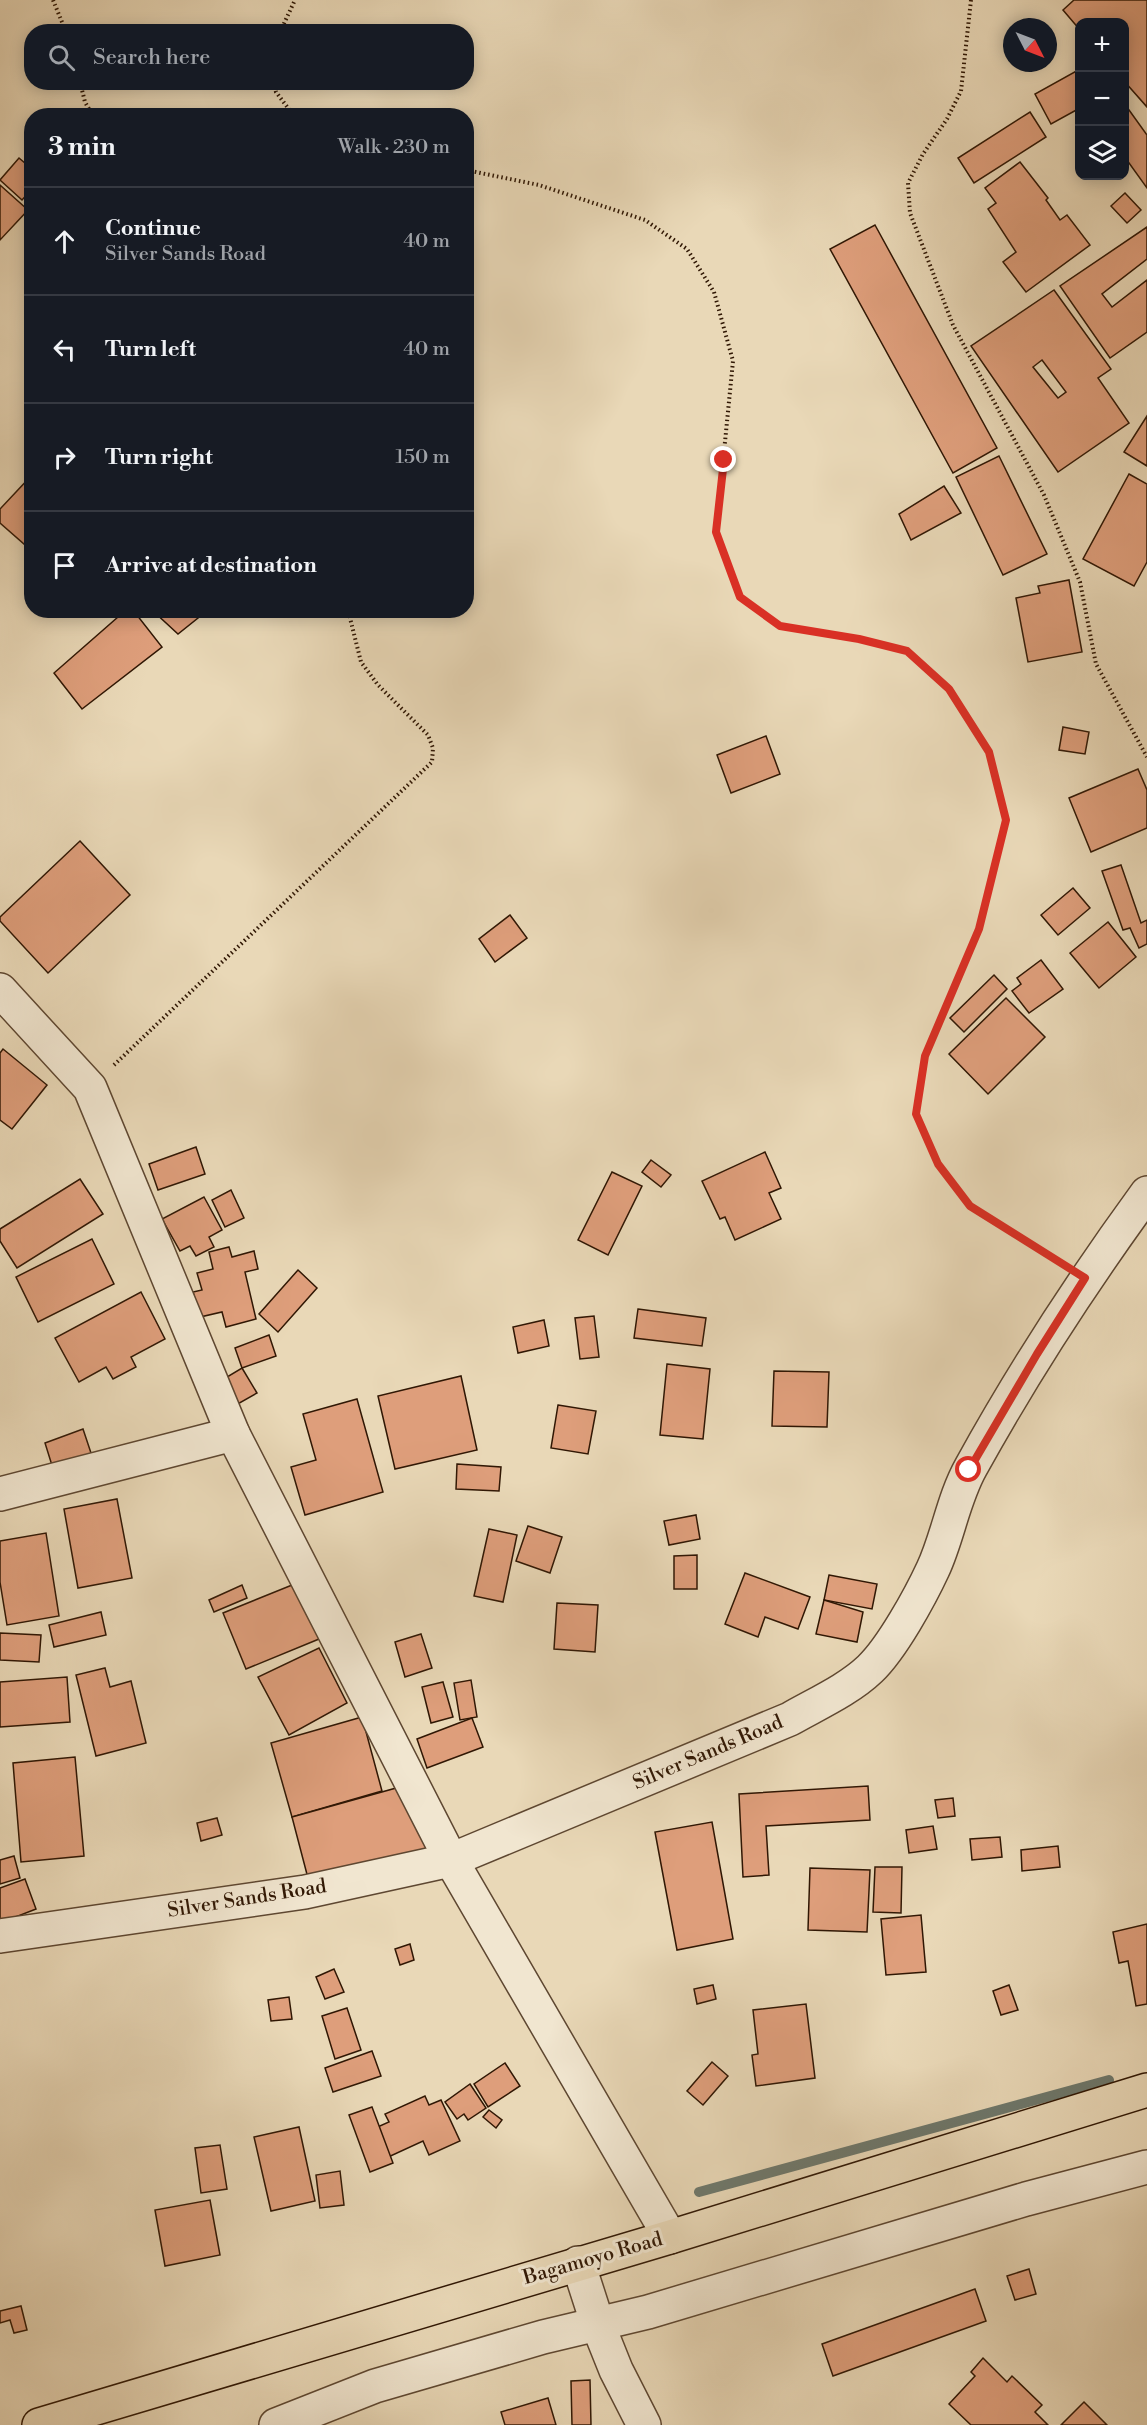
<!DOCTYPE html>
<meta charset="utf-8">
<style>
:root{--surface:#171b24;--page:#242831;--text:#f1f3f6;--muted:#9ea1a6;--line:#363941}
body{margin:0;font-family:"Libre Bodoni",serif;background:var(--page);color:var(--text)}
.controls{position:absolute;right:18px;top:18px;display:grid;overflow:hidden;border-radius:12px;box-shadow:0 3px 15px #0003}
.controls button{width:54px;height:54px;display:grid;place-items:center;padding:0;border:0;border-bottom:2px solid var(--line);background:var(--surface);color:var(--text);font:30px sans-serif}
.compass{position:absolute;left:1003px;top:18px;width:54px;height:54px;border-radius:50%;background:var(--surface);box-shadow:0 3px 15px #0003;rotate:132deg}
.stop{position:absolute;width:18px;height:18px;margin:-14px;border:4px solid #d93025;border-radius:50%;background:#fff}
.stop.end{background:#d93025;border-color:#fff;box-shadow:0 2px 6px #0008}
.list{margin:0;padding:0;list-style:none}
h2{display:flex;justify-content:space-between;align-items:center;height:78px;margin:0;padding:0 24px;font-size:26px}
h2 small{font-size:20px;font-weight:400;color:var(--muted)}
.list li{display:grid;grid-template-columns:39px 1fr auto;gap:18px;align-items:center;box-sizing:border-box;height:108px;padding:0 24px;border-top:2px solid var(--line)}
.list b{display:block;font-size:22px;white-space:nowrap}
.list p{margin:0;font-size:20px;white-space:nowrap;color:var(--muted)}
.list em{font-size:20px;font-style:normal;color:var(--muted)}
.icon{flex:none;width:33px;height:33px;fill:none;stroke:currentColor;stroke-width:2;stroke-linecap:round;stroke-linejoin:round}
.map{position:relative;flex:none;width:1147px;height:2425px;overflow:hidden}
.search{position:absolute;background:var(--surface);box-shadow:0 3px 15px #0003;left:24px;top:24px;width:450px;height:66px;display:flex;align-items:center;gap:15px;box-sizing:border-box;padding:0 21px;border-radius:24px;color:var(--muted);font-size:22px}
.panel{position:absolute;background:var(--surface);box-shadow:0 3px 15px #0003;left:24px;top:108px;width:450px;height:510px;border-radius:24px}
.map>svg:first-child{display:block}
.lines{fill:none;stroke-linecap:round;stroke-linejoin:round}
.stream{stroke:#6e786c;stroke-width:10}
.building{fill:#de9e7b;stroke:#301704;stroke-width:1.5;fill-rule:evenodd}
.minor-casing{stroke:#5e4731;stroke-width:36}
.highway-casing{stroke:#301704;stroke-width:36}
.path{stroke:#301704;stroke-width:4;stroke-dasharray:1.5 3;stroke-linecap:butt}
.minor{stroke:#f1e6d0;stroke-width:33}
.highway{stroke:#e9d8b7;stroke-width:33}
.route{stroke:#d93025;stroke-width:8}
.labels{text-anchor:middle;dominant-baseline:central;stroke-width:6;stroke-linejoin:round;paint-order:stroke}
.street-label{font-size:20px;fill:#301704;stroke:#f1e6d0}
</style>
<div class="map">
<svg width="1147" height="2425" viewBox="0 0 1147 2425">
<rect width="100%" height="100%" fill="#e9d8b7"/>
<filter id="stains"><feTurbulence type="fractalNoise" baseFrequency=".00333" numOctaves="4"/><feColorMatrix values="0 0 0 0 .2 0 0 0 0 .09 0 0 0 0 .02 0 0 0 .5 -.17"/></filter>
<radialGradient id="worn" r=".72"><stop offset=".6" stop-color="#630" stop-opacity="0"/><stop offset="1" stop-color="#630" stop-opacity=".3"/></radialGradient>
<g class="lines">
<!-- stream -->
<path class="stream" d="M699,2192L1109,2080"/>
</g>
<!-- building -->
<g class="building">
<path d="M1074,0H1147V107L1124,81V22H1080V30L1063,10Z"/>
<path d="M1080,69V108L1051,124L1035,94Z"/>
<path d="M1124,103L1147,135V188L1124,156Z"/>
<path d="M1030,112L1046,137L974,183L958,158Z"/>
<path d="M19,158L32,169V189L22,200L0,180Z"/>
<path d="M1020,162L1048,198L1046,200L1060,220L1067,215L1090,245L1026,292L1003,262L1016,252L988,209L996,203L985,188Z"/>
<path d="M0,185L28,210L0,240Z"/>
<path d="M1125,193L1141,210L1127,223L1111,206Z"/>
<path d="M875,225L997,448L953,473L830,249Z"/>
<path d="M1147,227V259L1102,294L1112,307L1147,280V332L1110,358L1060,286Z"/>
<path d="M1054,290L1111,369L1098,378L1129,423L1058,472L971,346ZM1042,360L1066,392L1058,398L1033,367Z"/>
<path d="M1147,416V466L1124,452Z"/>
<path d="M999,456L1047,554L1003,575L956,477Z"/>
<path d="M1129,474L1147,484V562L1134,586L1083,559Z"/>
<path d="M32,475V551L0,523V509Z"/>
<path d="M944,486L961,513L911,540L899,514Z"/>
<path d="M1069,580L1082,652L1028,662L1016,598L1040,593L1038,586Z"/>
<path d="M126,610H133L162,647L82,709L54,673Z"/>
<path d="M152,610H208L178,634Z"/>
<path d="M1063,727L1089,732L1085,754L1059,750Z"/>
<path d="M766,736L780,774L731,793L717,755Z"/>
<path d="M1138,769L1147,790V828L1091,852L1069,798Z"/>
<path d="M80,841L130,895L48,973L0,921V917Z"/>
<path d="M1121,865L1141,923L1147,920V944L1139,948L1130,928L1123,930L1102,871Z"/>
<path d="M1073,888L1090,908L1058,935L1041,915Z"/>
<path d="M510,915L527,938L495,962L479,939Z"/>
<path d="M1108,922L1136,957L1099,988L1070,953Z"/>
<path d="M1041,960L1063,989L1029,1013L1012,991L1021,984L1017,978Z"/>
<path d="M994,975L1007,989L964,1032L950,1018Z"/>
<path d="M1006,998L1045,1037L988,1094L949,1054Z"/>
<path d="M3,1049L47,1085L12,1129L0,1120V1053Z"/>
<path d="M196,1147L205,1174L158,1190L149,1164Z"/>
<path d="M765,1152L781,1188L769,1193L781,1219L735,1240L725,1217L720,1219L702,1181Z"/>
<path d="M651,1160L671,1175L661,1187L642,1172Z"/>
<path d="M612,1172L642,1186L608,1255L578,1240Z"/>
<path d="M80,1179L103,1214L17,1268L0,1241V1229Z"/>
<path d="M231,1190L244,1218L225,1227L212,1200Z"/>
<path d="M204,1197L222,1230L209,1237L214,1247L196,1256L190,1246L180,1251L162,1219Z"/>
<path d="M92,1239L114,1284L38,1322L16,1277Z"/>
<path d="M229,1247L232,1257L254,1251L258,1269L245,1272L256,1319L226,1327L222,1312L200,1317L193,1292L202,1290L197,1273L213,1269L209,1252Z"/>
<path d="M298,1270L317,1288L278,1332L259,1314Z"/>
<path d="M141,1292L165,1339L131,1357L136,1367L113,1379L106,1367L79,1382L55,1338Z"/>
<path d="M638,1309L706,1318L702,1346L634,1338Z"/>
<path d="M594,1316L599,1357L580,1359L575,1318Z"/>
<path d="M544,1320L549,1346L518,1353L513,1327Z"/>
<path d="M269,1335L276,1356L242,1368L235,1348Z"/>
<path d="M667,1364L710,1369L703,1439L660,1435Z"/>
<path d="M242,1368L257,1393L236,1405L222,1380Z"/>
<path d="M774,1371L829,1372L827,1427L772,1426Z"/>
<path d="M461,1376L477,1450L395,1469L378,1396Z"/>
<path d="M357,1399L383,1492L305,1515L291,1467L316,1460L303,1414Z"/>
<path d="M558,1405L596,1411L588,1454L551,1448Z"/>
<path d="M83,1429L94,1462L55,1475L45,1443Z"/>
<path d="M457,1464L501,1467L499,1491L456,1489Z"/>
<path d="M117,1499L132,1578L78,1588L64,1509Z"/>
<path d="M696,1515L700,1539L669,1545L664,1521Z"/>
<path d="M528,1526L562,1537L550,1573L516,1561Z"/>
<path d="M489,1529L517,1535L503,1602L474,1596Z"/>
<path d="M46,1533L59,1616L7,1625L0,1582V1541Z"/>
<path d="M697,1555V1589H674V1556Z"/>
<path d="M745,1573L810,1597L798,1629L765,1617L758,1637L725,1624Z"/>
<path d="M829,1575L877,1584L872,1609L824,1600Z"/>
<path d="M297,1583L319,1639L246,1669L223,1613Z"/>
<path d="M242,1585L247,1598L214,1612L209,1600Z"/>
<path d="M824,1600L863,1612L857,1642L816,1634Z"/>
<path d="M557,1603L598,1605L595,1652L554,1649Z"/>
<path d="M101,1612L106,1635L54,1647L49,1625Z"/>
<path d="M0,1633L41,1635L39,1662L0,1660Z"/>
<path d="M421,1634L432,1668L405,1677L395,1642Z"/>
<path d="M319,1648L347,1703L289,1735L258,1677Z"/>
<path d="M105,1668L110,1687L131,1681L146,1743L96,1756L76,1675Z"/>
<path d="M67,1677L70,1722L0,1727V1682Z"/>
<path d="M471,1680L477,1717L460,1720L454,1683Z"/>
<path d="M443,1682L453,1717L431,1723L422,1687Z"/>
<path d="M362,1717L382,1791L292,1817L271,1743Z"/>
<path d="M472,1718L483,1747L427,1768L417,1739Z"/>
<path d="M75,1757L84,1856L21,1862L13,1763Z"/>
<path d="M407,1785L427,1851L309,1882L292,1817Z"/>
<path d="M868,1786L870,1820L766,1826L769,1875L743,1877L739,1794Z"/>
<path d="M953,1798L955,1816L938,1818L935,1800Z"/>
<path d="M217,1818L222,1835L201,1841L197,1823Z"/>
<path d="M712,1822L733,1939L677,1950L655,1832Z"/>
<path d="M933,1826L937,1849L909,1853L906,1830Z"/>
<path d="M1000,1837L1002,1857L972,1860L970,1839Z"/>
<path d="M1058,1846L1060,1867L1022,1871L1021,1850Z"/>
<path d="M14,1856L20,1878L0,1884V1860Z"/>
<path d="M875,1867H902L901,1913L873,1912Z"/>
<path d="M810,1868L870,1870L867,1932L808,1930Z"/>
<path d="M25,1879L36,1909L0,1923V1888Z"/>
<path d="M921,1915L926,1972L886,1975L881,1919Z"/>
<path d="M1147,1924V2004L1136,2006L1128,1961L1119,1963L1113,1932Z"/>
<path d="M410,1944L414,1960L400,1965L395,1949Z"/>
<path d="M334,1969L344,1992L325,1999L316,1977Z"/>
<path d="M713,1985L716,1999L697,2004L694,1989Z"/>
<path d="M1009,1985L1018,2010L1001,2015L993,1991Z"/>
<path d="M289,1997L292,2019L271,2021L268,2000Z"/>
<path d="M806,2004L815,2078L756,2086L752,2055L758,2054L753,2010Z"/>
<path d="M347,2008L361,2050L335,2059L322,2016Z"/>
<path d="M372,2051L381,2076L333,2092L325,2068Z"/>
<path d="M712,2062L728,2076L703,2105L687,2091Z"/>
<path d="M505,2063L520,2086L488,2107L474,2084Z"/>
<path d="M470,2084L486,2108L468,2120L464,2114L457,2119L445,2102Z"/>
<path d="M425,2096L429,2105L441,2100L460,2141L429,2155L423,2141L384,2159L371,2130L389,2122L385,2114Z"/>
<path d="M372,2107L393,2163L370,2172L349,2115Z"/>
<path d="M489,2110L502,2120L496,2128L483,2117Z"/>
<path d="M299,2127L315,2201L271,2211L254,2137Z"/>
<path d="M220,2145L227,2189L201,2193L195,2148Z"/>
<path d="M340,2171L344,2205L320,2208L316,2175Z"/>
<path d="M210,2200L220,2255L165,2266L155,2210Z"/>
<path d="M1029,2269L1036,2294L1015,2300L1007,2276Z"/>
<path d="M975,2289L986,2321L833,2376L822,2344Z"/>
<path d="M21,2306L27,2330L14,2333L10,2320L0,2323V2311Z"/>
<path d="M983,2358L1007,2382L1012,2376L1042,2405L1035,2412L1048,2425H971L949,2404L975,2376L971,2372Z"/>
<path d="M590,2380L591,2425H572L571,2381Z"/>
<path d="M548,2398L556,2425H505L501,2412Z"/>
<path d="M1084,2402L1107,2425H1061Z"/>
</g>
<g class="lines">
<!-- minor casing -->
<g class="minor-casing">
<g id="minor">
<path d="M0,990L90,1088L233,1434L451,1860L670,2237"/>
<path d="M0,1494L233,1434"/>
<path d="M0,1936L305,1892L451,1860L790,1719C816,1704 848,1690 870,1669C892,1648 920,1597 933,1569C948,1537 953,1499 971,1467C1024,1371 1082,1282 1147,1193"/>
<path d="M578,2263L598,2325L616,2370L644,2425"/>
<path d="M276,2425L375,2386L543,2337L648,2312L1026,2199L1147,2167"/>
</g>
</g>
<!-- highway casing -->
<g class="highway-casing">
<path id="highway" d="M39,2425L670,2237L1147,2090"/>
</g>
<!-- path -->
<g class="path">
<path d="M53,0L66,32"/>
<path d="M971,0L961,91L947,119L923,154L908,183L910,213L953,325L1044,495L1080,582L1096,664L1147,757"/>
<path d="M280,32L295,0"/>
<path d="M80,82L85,102L93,116"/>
<path d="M274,82L276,92L294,116"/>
<path d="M466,170L539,185L645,220L687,249L714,292L733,361L716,533L740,597L780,626L859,640L907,651L949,689L989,752L1006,820L979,929L925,1056L916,1114L938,1164L970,1206L1057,1260"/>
<path d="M114,1065L432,762L433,748L428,735L378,685L361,662L348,610"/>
</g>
<!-- minor -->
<use href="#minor" class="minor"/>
<!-- highway -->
<use href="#highway" class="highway"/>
</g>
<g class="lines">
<!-- route -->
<path class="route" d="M724,460L716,532L740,597L780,626L859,639L907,651L949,689L989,752L1006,820L979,929L925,1056L916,1114L938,1164L970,1206L1085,1278L1037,1354L969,1470"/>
</g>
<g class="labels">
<!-- street labels -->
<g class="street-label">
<text transform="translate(708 1753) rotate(-23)">Silver Sands Road</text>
<text transform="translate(247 1899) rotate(-9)">Silver Sands Road</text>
<text transform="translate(593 2259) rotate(-16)">Bagamoyo Road</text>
</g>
</g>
<rect width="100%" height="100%" filter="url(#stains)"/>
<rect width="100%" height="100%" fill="url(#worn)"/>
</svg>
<div class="controls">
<button>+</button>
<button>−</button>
<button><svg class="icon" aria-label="layers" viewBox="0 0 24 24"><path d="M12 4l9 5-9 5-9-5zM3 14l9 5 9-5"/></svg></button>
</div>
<svg class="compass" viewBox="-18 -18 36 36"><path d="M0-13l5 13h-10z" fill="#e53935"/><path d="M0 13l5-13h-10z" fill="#9ea1a6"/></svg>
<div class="stop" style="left:969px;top:1470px"></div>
<div class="stop end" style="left:724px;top:460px"></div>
<div class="search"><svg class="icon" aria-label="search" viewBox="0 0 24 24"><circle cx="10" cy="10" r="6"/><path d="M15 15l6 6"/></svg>Search here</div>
<section class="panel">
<h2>3 min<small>Walk · 230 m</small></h2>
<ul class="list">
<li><svg class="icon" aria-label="ahead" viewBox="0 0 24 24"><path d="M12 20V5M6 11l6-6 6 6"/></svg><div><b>Continue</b><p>Silver Sands Road</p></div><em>40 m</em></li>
<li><svg class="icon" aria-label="left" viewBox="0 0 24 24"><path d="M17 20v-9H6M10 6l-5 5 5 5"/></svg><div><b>Turn left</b></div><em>40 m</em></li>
<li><svg class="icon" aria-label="right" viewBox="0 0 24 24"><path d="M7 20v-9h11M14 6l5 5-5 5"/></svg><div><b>Turn right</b></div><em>150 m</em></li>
<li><svg class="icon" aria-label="arrive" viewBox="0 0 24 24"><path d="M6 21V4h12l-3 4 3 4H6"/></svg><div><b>Arrive at destination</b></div></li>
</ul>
</section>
</div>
